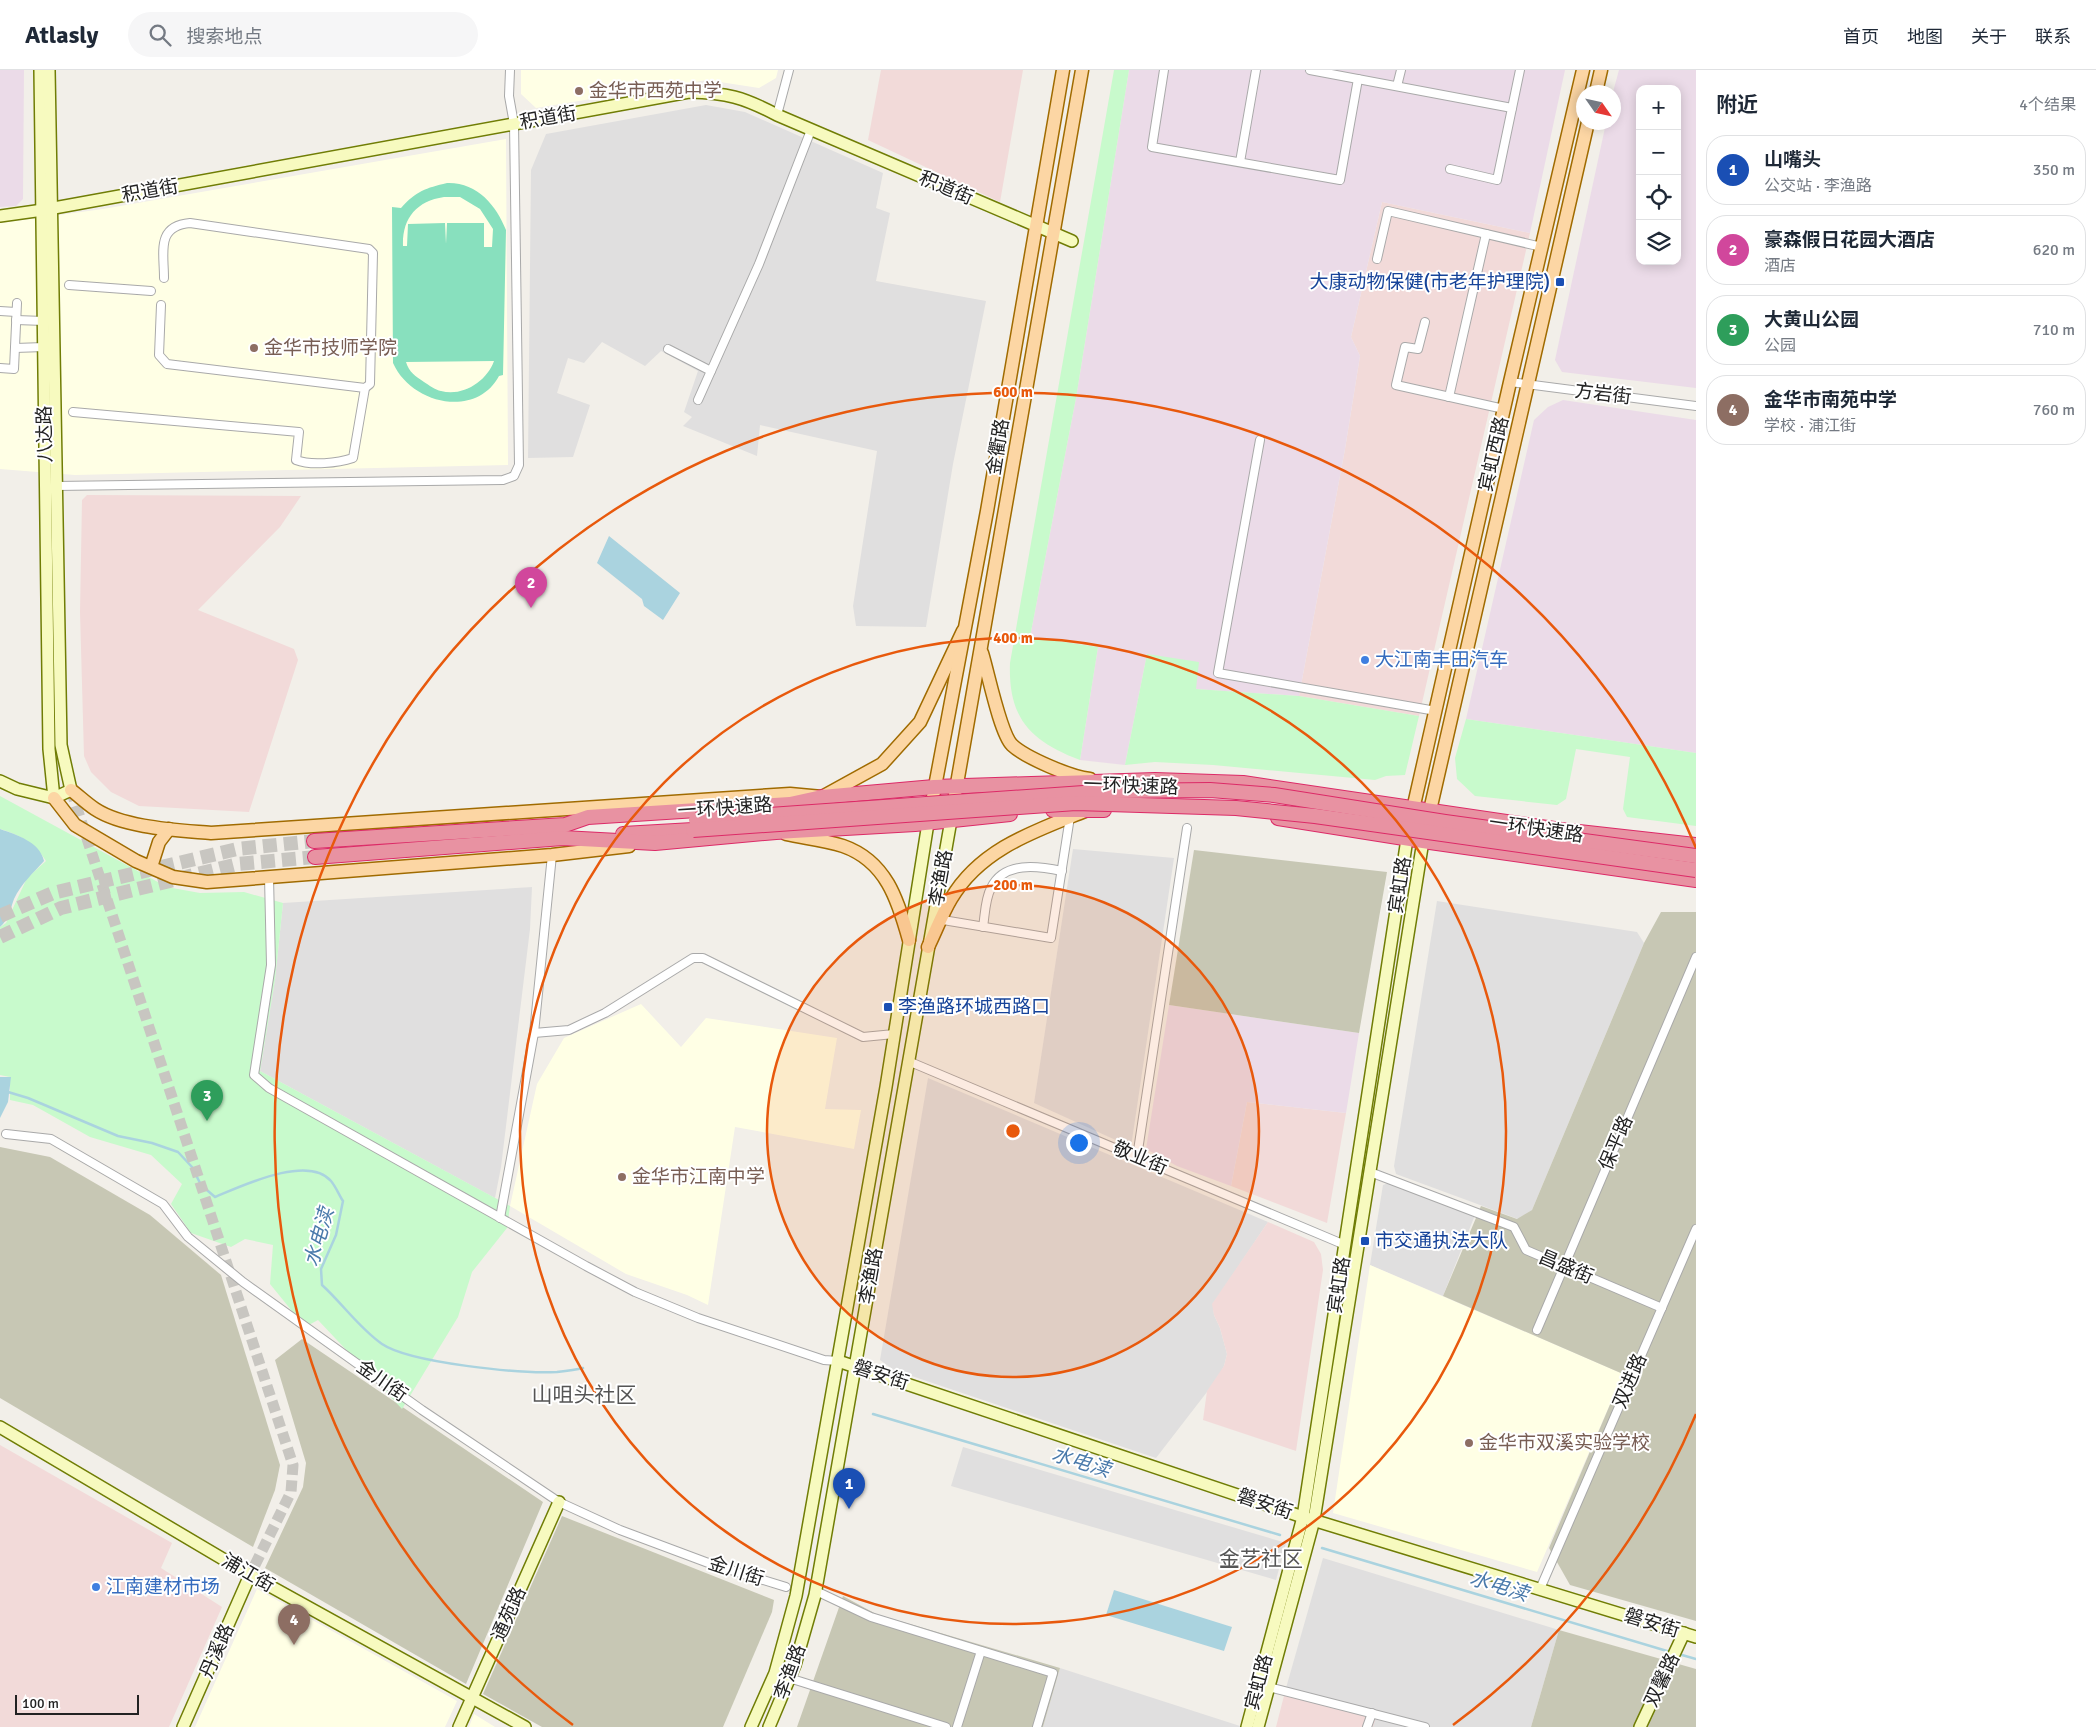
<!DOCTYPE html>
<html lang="zh">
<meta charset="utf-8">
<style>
:root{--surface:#fff;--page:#f6f6f7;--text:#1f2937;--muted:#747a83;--line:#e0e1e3;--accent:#d40000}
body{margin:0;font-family:Signika,"Noto Sans SC",sans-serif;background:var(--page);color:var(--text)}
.controls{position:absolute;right:15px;top:15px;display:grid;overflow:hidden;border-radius:10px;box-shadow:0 2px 12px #0003}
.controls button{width:45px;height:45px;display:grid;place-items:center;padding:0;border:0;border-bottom:1px solid var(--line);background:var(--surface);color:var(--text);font:25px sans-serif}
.compass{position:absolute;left:1576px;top:15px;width:45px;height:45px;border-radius:50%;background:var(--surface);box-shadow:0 2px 12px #0003;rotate:124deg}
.scale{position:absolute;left:15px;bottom:12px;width:124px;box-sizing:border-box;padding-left:5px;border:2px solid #222;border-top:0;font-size:14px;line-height:18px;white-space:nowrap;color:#222;-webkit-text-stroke:4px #fff;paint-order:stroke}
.you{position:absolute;left:1078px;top:1072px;width:18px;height:18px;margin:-12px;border:4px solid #fff;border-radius:50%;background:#1a73e8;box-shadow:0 0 0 8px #1a73e833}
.badge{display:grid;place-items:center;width:32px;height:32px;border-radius:50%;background:var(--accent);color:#fff;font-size:16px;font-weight:700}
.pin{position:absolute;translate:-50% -41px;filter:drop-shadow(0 1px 2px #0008)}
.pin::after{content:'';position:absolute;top:26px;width:18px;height:15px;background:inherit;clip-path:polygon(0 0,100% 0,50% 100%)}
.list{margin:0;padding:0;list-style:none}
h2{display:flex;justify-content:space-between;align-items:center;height:65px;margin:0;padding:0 20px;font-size:21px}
h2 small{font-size:16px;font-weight:400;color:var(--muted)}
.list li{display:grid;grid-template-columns:32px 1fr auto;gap:15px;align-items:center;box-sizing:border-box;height:70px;margin:0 10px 10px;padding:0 10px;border:1px solid var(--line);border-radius:20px}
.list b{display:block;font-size:19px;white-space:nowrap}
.list p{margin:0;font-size:16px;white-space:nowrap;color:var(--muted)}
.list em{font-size:16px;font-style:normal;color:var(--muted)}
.icon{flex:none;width:28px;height:28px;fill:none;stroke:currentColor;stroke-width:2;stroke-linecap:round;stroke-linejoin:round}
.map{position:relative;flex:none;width:1696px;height:1657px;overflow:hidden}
header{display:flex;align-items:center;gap:30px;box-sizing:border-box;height:70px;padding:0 25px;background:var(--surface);border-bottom:1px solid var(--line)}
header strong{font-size:24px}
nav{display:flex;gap:28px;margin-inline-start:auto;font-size:18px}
.search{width:350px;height:45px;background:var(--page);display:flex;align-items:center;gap:12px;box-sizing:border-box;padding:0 18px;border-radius:28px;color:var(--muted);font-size:19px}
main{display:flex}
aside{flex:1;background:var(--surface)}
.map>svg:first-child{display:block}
.residential{fill:#e0dfdf}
.commercial{fill:#f2dad9}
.industrial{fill:#ebdbe8;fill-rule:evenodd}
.education{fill:#ffffe5}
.construction{fill:#c7c7b4}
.park{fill:#c8facc}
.pitch{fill:#88e0be;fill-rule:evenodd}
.water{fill:#aad3df}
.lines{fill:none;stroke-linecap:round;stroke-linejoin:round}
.stream{stroke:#aad3df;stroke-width:2.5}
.secondary-tunnel{stroke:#c8c6c1;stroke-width:11;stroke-dasharray:11 5.5;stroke-linecap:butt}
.highway-tunnel{stroke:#c8c6c1;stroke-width:14;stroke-dasharray:14 7;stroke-linecap:butt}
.street-casing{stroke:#a9a9a9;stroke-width:10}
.secondary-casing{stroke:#707d05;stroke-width:14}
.primary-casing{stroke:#a06b00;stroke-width:15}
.highway-casing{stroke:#dc2a67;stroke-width:16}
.street{stroke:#fff;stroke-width:8}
.secondary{stroke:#f7fabf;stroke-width:11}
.primary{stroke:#fcd6a4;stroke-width:12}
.highway{stroke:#e892a2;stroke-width:14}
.highway-bridge-casing{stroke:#dc2a67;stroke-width:16;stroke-linecap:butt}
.highway-bridge{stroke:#e892a2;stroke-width:14}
.ring{fill:none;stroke:#e8590c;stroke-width:2.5}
.education-dot{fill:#8d6e63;stroke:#fff;stroke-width:2}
.transit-dot{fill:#1a4fb4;stroke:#fff;stroke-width:2}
.shop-dot{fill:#3f7fe0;stroke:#fff;stroke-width:2}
.labels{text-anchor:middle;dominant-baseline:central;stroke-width:4;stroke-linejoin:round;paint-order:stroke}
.education-label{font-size:19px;fill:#785e54;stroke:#fff;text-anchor:start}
.street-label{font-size:19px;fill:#222;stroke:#fff}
.transit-label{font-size:19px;fill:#164399;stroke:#fff;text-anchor:start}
.shop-label{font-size:19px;fill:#366cbe;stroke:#fff;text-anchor:start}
.water-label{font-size:20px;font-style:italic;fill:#4a7aab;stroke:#fff}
.quarter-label{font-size:21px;fill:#555;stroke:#fff}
.centre{fill:#e8590c;stroke:#fff;stroke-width:2.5}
.ring-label{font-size:15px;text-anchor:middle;font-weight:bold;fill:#e8590c;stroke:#fff;stroke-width:4;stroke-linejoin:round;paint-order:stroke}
</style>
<header>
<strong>Atlasly</strong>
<div class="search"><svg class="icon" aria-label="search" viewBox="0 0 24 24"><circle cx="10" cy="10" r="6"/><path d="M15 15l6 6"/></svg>搜索地点</div>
<nav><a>首页</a><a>地图</a><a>关于</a><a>联系</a></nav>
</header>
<main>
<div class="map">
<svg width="1696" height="1657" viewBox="0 0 1696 1657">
<rect width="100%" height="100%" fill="#f2efe9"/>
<!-- residential -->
<g class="residential">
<path d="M706,35L745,42L883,103L876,138L890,143L876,211L986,231L953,394L926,557L856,556L853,536L877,381L760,355L757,386L683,356L692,347L684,342L698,301L661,281L645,296L602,272L584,293L568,288L557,323L590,335L573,387L528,388L531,100L546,64Z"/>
<path d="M1073,779L1174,788L1131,1077L1034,1033Z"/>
<path d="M532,817L530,859L501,1097L495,1128L260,1001L275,910L283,833Z"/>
<path d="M1437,831L1637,862L1644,873L1532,1140L1518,1149L1396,1104L1394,1096Z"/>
<path d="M928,1008L1268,1152L1213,1234L1214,1245L1220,1258L1227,1284L1224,1296L1217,1309L1156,1388L894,1300L880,1290Z"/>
<path d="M1388,1113L1475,1145L1443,1226L1370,1195L1383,1115Z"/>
<path d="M963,1377L1286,1473L1276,1510L951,1416Z"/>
<path d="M1323,1488L1559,1560L1531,1657H1373L1286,1618Z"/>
<path d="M1060,1598L1240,1656V1657H1043Z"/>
</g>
<!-- commercial -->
<g class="commercial">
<path d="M881,0H1023L1000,132L868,70Z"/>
<path d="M1382,132L1530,163L1419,646L1299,626L1345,379L1360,286L1351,267Z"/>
<path d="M87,425L301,426L280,457L198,540L294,579L298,590L249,742L139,736L111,722L91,702L84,686L80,542L82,430Z"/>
<path d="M1247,1032L1346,1043L1327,1153L1231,1116Z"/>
<path d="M1268,1152L1314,1172L1321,1184L1323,1200L1296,1381L1203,1350L1207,1321L1224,1296L1227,1284L1220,1258L1214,1245L1212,1234Z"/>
<path d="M0,1375L172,1473L161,1498L222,1537L169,1657H0Z"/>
<path d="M1286,1618L1366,1638L1376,1648L1373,1657H1276Z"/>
</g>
<!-- industrial -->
<g class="industrial">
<path d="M0,0H24L23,129L16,136L0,137Z"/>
<path d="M1129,0H1565L1530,163L1382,132L1351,267L1360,286L1345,379L1299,626L1195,619L1147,584L1125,695L1080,690L1098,577L1030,567L1076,328Z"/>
<path d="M1619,0H1696V318L1562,302L1555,290L1606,53L1614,52L1613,22ZM1640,19H1677V191H1640Z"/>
<path d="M1563,330L1696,350V683L1466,649L1534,350L1548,337Z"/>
<path d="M1169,935L1359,963L1346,1043L1247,1032L1231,1116L1177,1096L1146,1079Z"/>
</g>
<!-- education -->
<g class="education">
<path d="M521,0H778L776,8L759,18L707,10L536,38L521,24Z"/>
<path d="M506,69L508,395L75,405L0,399V153L103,139Z"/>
<path d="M641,934L681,977L706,948L837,968L825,1039L861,1040L854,1079L735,1057L708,1235L687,1225L626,1204L510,1136L537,1014L564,968Z"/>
<path d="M1370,1195L1623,1304L1537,1502L1333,1443Z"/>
<path d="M257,1519L457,1631L445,1657H195Z"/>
<path d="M474,1644L495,1657H469Z"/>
</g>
<!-- construction -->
<g class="construction">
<path d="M1194,780L1387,802L1359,963L1169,935Z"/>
<path d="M1661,842H1696V1551L1570,1515L1549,1478L1623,1304L1443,1226L1481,1136L1517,1149L1532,1140L1644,873Z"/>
<path d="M0,1077L50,1087L150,1145L221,1205L280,1395L275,1420L253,1477L0,1328Z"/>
<path d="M302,1269L543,1432L466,1614L265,1498L303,1417L306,1393L275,1290Z"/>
<path d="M562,1446L774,1530L772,1542L723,1657H542L483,1624Z"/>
<path d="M843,1526L876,1544L1060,1598L1043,1657H797Z"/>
<path d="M1559,1560L1696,1599V1657H1531Z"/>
</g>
<!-- park -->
<g class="park">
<path d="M1114,0H1129L1076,328L1030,567L1098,577L1080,690C1030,671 1008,648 1010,593Z"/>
<path d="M1147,584L1199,592L1196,619L1299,626L1419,646L1405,705L1386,706L1375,710L1213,695L1155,692L1125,695Z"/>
<path d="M1466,649L1696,683V756L1627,747L1623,739L1630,687L1576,679L1566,729L1557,735L1475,726L1457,709L1455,688Z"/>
<path d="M0,726L167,817L200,823L244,822L283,833L275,910L260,1001L510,1136L507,1158L472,1202L458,1247L402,1339L318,1250L305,1257L270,1214L273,1175L245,1169L231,1177L191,1163L171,1134L182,1114L151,1085L90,1067L33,1035L10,1030V1007L0,1005V857L6,853L27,808L46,791C35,773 20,765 0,759Z"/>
</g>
<!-- pitch -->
<path class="pitch" d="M447,113C477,112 496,135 506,160L503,305L499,306C476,349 411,334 393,293L392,137L401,138C416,121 426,118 447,113ZM444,127H460L480,139L493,159L492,177H484V153H447L446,174L445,153L408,154L407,176H403C402,149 416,131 444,127ZM494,291C487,311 463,327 441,321C435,320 429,315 424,312C415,306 409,302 406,292Z"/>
<!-- water -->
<g class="water">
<path d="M609,466L680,523L663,550L644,536L642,529L597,493Z"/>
<path d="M0,759C17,765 40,772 44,791C33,803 21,814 14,829C10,840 9,849 0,857Z"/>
<path d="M0,1007H11L8,1032L0,1048Z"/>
<path d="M1114,1520L1232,1557L1224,1581L1106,1545Z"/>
</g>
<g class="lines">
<!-- stream -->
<g class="stream">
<path d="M8,1022L28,1028L118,1066L152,1073L178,1082L192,1097L201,1115L215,1127C242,1116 308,1084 331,1111C336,1117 339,1125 343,1131L336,1165L321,1199L322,1215C342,1233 359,1258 382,1274C410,1293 521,1304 557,1302C566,1301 575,1300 583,1298"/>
<path d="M873,1344L1280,1465"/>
<path d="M1322,1478L1667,1581"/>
<path d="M1682,1585L1696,1589"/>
</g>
<!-- secondary-tunnel -->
<path class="secondary-tunnel" d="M71,720L293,1395L291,1422L250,1505"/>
<!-- highway-tunnel -->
<g class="highway-tunnel">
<path d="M0,846L53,823L237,779L314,771"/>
<path d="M0,867L61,838L238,794L315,787"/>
</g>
<!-- street casing -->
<g class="street-casing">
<g id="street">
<path d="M1164,0L1152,77L1340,110L1358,9"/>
<path d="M1310,0L1512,38"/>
<path d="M1397,16L1401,0"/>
<path d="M777,45L789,0"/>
<path d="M1240,92L1256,0"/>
<path d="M1450,99L1497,110L1520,0"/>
<path d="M1377,189L1388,141L1542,177"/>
<path d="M69,215L151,221"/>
<path d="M161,235L159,285L167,294L365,318L370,314L373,183L369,179L190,153C156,156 164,182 164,208"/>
<path d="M0,241L16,242"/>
<path d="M16,250L44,251"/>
<path d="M1425,252L1418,279L1405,277L1396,315L1504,339"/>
<path d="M15,278L44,277"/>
<path d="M668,279L711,301"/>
<path d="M0,298L14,299L17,233"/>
<path d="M1510,312L1696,336"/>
<path d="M1449,327L1486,164"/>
<path d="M698,330L759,194L811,60"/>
<path d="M73,342L299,362L296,390C311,396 338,393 353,388L365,318"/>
<path d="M1260,370L1218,603L1436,641"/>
<path d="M56,416L503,410L514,406L519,395L514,54L509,26L510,0"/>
<path d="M269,807L271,895L254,1005L269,1018L586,1196L635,1222L698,1248L824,1290L838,1291"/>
<path d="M937,849L1051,868L1070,747"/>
<path d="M983,857C985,845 985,829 991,818C1004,791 1038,796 1062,801"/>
<path d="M534,963L569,960L605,943L693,888H703L863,967L894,964"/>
<path d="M908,991L1345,1175"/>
<path d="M6,1064L51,1069L163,1134L188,1167L243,1212L422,1340L559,1432L620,1460L711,1494L786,1517"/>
<path d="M1137,1087L1187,758"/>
<path d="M1370,1102L1514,1157L1526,1180L1662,1238"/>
<path d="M500,1148L534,963L552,785"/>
<path d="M1537,1260L1696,887"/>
<path d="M1540,1519L1696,1159"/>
<path d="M816,1521L871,1547L1053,1603L1037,1657"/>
<path d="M789,1608L946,1657"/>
<path d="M1269,1617L1425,1657"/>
<path d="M957,1657L981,1581"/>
<path d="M1367,1657L1372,1643"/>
</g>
</g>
<!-- secondary casing -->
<g class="secondary-casing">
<g id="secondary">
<path d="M40,0L49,679L54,728"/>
<path d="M0,146L43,140L689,22C727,23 743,27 777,45L1072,171"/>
<path d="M0,711L17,719L54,728L71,720L61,675L49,0"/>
<path d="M838,1291L1303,1447L1696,1567"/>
<path d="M0,1357L250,1505L525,1657"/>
<path d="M183,1657L250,1505"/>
<path d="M459,1657L559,1432"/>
<path d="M751,1657L775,1603L796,1526L886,1017L928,753"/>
<path d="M769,1657L795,1595L815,1525L951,750"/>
<path d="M1247,1657L1303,1447L1407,769"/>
<path d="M1258,1657L1314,1450L1423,771"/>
<path d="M1640,1657L1684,1563"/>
</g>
</g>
<!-- primary casing -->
<g class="primary-casing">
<g id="primary">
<path d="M1596,22L1601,0"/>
<path d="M982,583C988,602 1000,663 1012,675C1026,688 1071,707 1090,709"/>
<path d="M71,720C79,726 86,733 95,739C124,758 177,760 211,763L790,724L822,727L882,694L920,652L963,561"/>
<path d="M955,725L1082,0"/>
<path d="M54,728L75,755L136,791L173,807L207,812L552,785L629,776"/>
<path d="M930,743L987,441L1063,0"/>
<path d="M1411,748L1510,312L1583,0"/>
<path d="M1428,749L1588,52"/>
<path d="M786,764C804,768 825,770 843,776C886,791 898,830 909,870"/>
<path d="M151,797L159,772L169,759"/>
<path d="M928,877C936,861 942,844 951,829C980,779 1035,761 1085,741"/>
</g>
</g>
<!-- highway casing -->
<g class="highway-casing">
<g id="highway">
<path d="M1053,740H1104"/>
<path d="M1278,748L1423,771L1696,810"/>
<path d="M623,764L693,760"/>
<path d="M314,771L565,755L588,747L790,734L822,727L934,717L1155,710L1243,713L1561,760L1696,775"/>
<path d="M315,787L563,768L655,773L776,762L915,754L1010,744"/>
</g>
</g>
<!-- street -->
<use href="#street" class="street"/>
<!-- secondary -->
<use href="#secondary" class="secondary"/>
<!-- primary -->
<use href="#primary" class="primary"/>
<!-- highway -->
<use href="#highway" class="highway"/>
<!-- highway-bridge casing -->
<g class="highway-bridge-casing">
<g id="highway-bridge">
<path d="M696,750L1112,721L1210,720L1274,725L1445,752L1696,786"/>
<path d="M693,760L1076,733L1236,738L1315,746L1696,800"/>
</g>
</g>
<!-- highway-bridge -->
<use href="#highway-bridge" class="highway-bridge"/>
</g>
<!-- distance rings -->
<circle cx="1013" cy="1061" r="246" fill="#e8590c" fill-opacity=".12"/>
<g class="ring">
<circle cx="1013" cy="1061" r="246"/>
<circle cx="1013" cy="1061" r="493"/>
<path d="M1696 1344A739 739 0 0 1 1453 1655M573 1655A739 739 0 1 1 1696 778"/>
</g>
<!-- markers -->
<g class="education-dot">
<circle cx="579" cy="21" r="5"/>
<circle cx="254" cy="278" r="5"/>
<circle cx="622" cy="1107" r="5"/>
<circle cx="1469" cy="1373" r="5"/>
</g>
<g class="transit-dot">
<rect x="1555" y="207" width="10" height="10" rx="2.5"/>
<rect x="883" y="932" width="10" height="10" rx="2.5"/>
<rect x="1360" y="1166" width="10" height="10" rx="2.5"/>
</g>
<g class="shop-dot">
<circle cx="1365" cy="590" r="5"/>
<circle cx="96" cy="1517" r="5"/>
</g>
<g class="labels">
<!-- education labels -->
<g class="education-label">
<text x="589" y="21">金华市西苑中学</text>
<text x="264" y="278">金华市技师学院</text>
<text x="632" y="1107">金华市江南中学</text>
<text x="1479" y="1373">金华市双溪实验学校</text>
</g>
<!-- street labels -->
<g class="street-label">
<text transform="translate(548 48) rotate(-10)">积道街</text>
<text transform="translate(946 118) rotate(23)">积道街</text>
<text transform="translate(150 121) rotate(-10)">积道街</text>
<text transform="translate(1603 324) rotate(7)">方岩街</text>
<text transform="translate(45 364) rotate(-91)">八达路</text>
<text transform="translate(998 377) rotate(-81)">金衢路</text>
<text transform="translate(1494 384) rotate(-77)">宾虹西路</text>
<text transform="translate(1131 716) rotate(2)">一环快速路</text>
<text transform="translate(725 738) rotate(-4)">一环快速路</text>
<text transform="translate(1536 759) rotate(8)">一环快速路</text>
<text transform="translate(941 808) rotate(-80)">李渔路</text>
<text transform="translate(1400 815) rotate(-81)">宾虹路</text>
<text transform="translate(1616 1073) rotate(-67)">保平路</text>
<text transform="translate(1140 1088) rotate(23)">敬业街</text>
<text transform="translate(1566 1197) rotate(23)">昌盛街</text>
<text transform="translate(871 1206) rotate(-80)">李渔路</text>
<text transform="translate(1339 1215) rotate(-81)">宾虹路</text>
<text transform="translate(881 1305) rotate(18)">磐安街</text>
<text transform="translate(382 1311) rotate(35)">金川街</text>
<text transform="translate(1630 1311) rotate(-67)">双进路</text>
<text transform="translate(1265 1434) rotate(19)">磐安街</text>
<text transform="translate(736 1501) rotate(18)">金川街</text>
<text transform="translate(248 1503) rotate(30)">浦江街</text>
<text transform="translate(509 1544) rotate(-66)">通苑路</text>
<text transform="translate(1652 1553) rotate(17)">磐安街</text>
<text transform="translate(217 1581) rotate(-66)">丹溪路</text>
<text transform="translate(790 1602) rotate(-70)">李渔路</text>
<text transform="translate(1662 1610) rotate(-65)">双馨路</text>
<text transform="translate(1259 1612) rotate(-75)">宾虹路</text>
</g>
<!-- transit labels -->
<g class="transit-label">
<text x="1550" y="212" text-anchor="end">大康动物保健(市老年护理院)</text>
<text x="898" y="937">李渔路环城西路口</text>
<text x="1375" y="1171">市交通执法大队</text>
</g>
<!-- shop labels -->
<g class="shop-label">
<text x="1375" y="590">大江南丰田汽车</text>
<text x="106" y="1517">江南建材市场</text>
</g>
<!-- water labels -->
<g class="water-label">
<text transform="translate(319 1167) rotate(-74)">水电渎</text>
<text transform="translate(1081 1392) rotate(17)">水电渎</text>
<text transform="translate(1499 1516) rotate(17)">水电渎</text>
</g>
<!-- quarter labels -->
<g class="quarter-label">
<text x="584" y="1325">山咀头社区</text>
<text x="1261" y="1489">金艺社区</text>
</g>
</g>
<circle cx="1013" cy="1061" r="8" class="centre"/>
<g class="ring-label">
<text x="1013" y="327">600 m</text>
<text x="1013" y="573">400 m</text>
<text x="1013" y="820">200 m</text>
</g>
</svg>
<div class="controls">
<button>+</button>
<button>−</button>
<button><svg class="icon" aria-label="locate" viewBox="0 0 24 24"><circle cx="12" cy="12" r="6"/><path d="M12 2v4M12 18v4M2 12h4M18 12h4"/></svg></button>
<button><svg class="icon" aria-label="layers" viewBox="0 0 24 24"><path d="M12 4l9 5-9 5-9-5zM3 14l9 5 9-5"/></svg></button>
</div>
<svg class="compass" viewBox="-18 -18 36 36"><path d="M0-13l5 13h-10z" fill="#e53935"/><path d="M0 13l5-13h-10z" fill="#747a83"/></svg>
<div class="scale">100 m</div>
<div class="you"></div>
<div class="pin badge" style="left:849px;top:1439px;background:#1a4fb4">1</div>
<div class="pin badge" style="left:531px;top:538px;background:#d1479c">2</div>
<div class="pin badge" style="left:207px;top:1051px;background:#2e9e5b">3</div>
<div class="pin badge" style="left:294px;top:1575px;background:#8d6e63">4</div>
</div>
<aside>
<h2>附近<small>4个结果</small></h2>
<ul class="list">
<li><span class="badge" style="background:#1a4fb4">1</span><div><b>山嘴头</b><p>公交站 · 李渔路</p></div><em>350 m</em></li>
<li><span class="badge" style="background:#d1479c">2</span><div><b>豪森假日花园大酒店</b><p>酒店</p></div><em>620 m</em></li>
<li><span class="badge" style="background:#2e9e5b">3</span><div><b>大黄山公园</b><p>公园</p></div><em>710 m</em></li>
<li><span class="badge" style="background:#8d6e63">4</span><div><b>金华市南苑中学</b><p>学校 · 浦江街</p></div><em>760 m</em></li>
</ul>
</aside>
</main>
